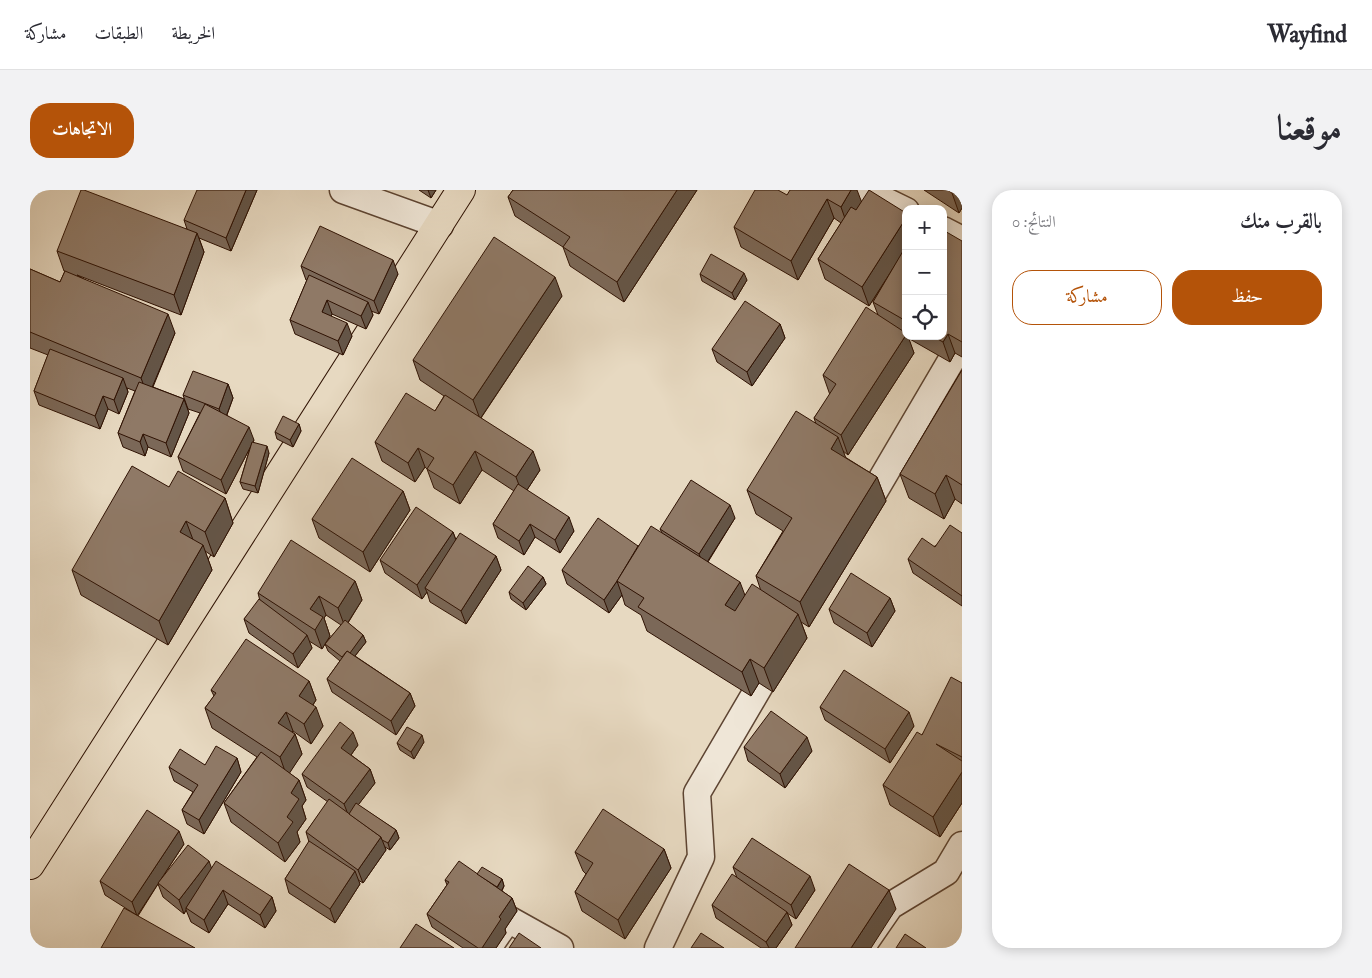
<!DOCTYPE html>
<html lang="ar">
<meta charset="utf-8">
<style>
:root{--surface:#fff;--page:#f2f2f3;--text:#2b2b33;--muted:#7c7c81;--line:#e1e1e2;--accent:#b45309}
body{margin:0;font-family:"IM FELL Double Pica",Amiri,serif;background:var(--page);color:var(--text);direction:rtl}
.controls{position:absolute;right:15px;top:15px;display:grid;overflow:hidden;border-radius:10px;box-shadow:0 2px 12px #0003}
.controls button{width:45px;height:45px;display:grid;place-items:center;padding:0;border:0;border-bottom:1px solid var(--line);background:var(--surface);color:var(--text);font:25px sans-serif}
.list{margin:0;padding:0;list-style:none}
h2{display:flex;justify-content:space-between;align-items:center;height:65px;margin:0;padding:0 20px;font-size:21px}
h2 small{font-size:16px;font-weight:400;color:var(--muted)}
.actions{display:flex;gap:10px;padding:15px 20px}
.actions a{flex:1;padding:11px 0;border:1px solid var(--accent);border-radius:20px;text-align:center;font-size:18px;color:var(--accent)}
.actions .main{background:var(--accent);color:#fff}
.icon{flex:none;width:28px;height:28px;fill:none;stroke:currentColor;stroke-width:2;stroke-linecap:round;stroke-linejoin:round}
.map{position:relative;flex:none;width:932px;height:758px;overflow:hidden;direction:ltr;border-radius:20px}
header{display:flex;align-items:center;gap:30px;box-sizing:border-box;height:70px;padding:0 25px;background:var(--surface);border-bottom:1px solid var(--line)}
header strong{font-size:24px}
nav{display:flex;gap:28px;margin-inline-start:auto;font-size:18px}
.intro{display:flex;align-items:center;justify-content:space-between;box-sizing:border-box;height:120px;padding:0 30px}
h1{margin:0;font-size:35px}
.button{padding:12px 22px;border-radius:20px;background:var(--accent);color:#fff;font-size:18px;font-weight:700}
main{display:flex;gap:30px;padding:0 30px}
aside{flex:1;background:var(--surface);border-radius:20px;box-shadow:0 2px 12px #0003}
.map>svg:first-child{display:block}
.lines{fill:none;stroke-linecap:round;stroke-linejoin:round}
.street-casing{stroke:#5d4432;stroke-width:29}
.primary-casing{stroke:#2f1203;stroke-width:30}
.street{stroke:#efe6d7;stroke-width:26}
.primary{stroke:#e7d9c1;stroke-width:28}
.wall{fill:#7b6858;stroke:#2f1203;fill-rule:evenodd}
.shaded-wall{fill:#645547;stroke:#2f1203}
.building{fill:#8f7966;stroke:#2f1203}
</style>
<header>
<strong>Wayfind</strong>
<nav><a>الخريطة</a><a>الطبقات</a><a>مشاركة</a></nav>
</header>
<div class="intro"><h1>موقعنا</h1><a class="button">الاتجاهات</a></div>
<main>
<aside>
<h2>بالقرب منك<small>النتائج: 0</small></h2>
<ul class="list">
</ul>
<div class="actions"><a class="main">حفظ</a><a>مشاركة</a></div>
</aside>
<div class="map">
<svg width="932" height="758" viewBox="0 0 932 758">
<rect width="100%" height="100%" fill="#e7d9c1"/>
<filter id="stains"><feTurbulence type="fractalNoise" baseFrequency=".004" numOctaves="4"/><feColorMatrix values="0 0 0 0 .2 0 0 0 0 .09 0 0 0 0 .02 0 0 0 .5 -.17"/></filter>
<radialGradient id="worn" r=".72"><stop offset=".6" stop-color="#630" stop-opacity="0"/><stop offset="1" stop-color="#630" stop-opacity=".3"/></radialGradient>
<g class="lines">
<!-- street casing -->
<g class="street-casing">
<g id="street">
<path d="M313,0L410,35"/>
<path d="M833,0L876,21"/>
<path d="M913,40L932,50"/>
<path d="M831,324L932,152"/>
<path d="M458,758L478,729L530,758"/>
<path d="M628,758L671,667L667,603L749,463"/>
<path d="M831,758L860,716L916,682L932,655"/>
</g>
</g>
<!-- primary casing -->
<g class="primary-casing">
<path id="primary" d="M0,675L431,0"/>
</g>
<!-- street -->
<use href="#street" class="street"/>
<!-- primary -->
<use href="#primary" class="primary"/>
</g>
<!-- wall -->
<g class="wall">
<path d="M227,0L201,61L169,48L174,62L151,125L47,85L145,143L123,197L154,209L159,223L141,267L118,257L115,266L93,257L88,243L105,201L97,198L98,202L89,224L78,219L70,239L9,215L4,201L18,165L0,158V79L30,92L35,81H34L27,61L157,39L154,30Z"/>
<path d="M389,0H406L401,8Z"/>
<path d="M483,0H667L594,112L540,76L533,57L485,26L478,7Z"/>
<path d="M894,0H932V18L929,23Z"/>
<path d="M757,5L832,12L876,23V146H913L932,51V167L925,163L920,172L878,148L884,163L818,265L813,261L815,267L847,287L856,311L779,437L771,432L777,448L743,502L729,493L721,506L617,441L611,425L595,415L592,405L579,423L537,394L532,380L608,356L632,343L630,339L705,328L678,372L715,405L731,401L726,386L753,341L726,324L717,300L786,234L784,228L800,205L793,185L848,125L843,112L861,82L839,116L795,89L788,69L811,33L804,28L768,90L711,57L704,37Z"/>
<path d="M271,76L368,84L349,124L341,121L343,125L336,139L302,124L301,126L322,146L313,165L265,144L260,130L277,90H276Z"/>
<path d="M670,84L717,90L705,110L672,91Z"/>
<path d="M532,106L451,228L510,280L497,300L544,341L530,363L505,347L494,365L468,348L463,334L484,301L452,280L430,314L404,298L397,279L395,277L385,292L352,271L345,252L405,221L414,206L390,190L383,170Z"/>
<path d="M750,134L755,148L722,196L687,172L682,159Z"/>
<path d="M932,180V314L925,309L914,329L879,308L870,284Z"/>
<path d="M198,194L203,208L197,225L224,250L223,252L239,263L228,303L213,299L210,292L220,258L196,304L153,281L148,267L170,223L158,219L153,205Z"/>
<path d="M269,234L271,241L263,257L247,249L245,242Z"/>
<path d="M139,297L195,308L203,333L184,367L175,361L182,380L138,455L51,405L42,380Z"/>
<path d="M373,301L380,320L340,382L289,348L282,329Z"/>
<path d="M423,342L426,350L466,366L471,380L436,434L400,412L397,402L392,409L355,383L350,370Z"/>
<path d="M932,343V416L883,383L878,369Z"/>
<path d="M513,387L516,394L496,420L481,409L479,402Z"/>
<path d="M325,391L332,410L318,433L333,445L336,452L325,466L380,503L385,516L366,545L302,502L297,489L310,471L298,461L295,454L292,459L279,451L282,458L268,478L219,443L214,429L230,411L228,403ZM296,425L311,435L295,454L300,446L294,428Z"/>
<path d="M860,408L865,421L842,457L804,433L799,419Z"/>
<path d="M279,491L286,510L283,515L293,536L281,554L263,541L262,542L265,544L272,564L259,583L269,590L276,610L272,616L276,629L267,642L270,652L255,672L201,632L194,613L227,567L182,538L175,518L184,506L181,500Z"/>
<path d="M932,493V613L910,647L860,615L853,595Z"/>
<path d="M790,517L884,536L860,573L795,530Z"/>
<path d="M394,552L384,569L370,560L367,553Z"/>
<path d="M328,555L321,565L340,579L345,593L328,615L366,640L369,648L360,660L355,657L356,660L333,693L328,690L330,694L305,733L259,703L255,689L279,652L276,642L298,612L277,597L272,584Z"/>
<path d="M714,557L782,561L755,598L718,571Z"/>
<path d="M207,568L211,582L174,644L157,634L152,620L163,602L144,591L139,577L175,575Z"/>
<path d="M154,654L132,688L181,678L242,707L246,721L235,738L198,714L179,743L161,732L156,720L154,724L133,707L128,694L108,726L75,705L70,691Z"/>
<path d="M634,659L641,678L595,749L552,721L545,702L556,684L553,681L545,662Z"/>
<path d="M703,677L785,700L766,729L757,723L762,735L746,758H731L686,728L682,715L707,688Z"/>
<path d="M447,684L472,689L474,696L472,701L482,708L487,721L475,739L476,743L466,758H433L402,737L397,724L417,695L415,690Z"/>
</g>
<!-- shaded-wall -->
<g class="shaded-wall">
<path d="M216,0H227L201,61L196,48Z"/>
<path d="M398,0H406L401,8Z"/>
<path d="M647,0H667L594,112L587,92Z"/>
<path d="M821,0H827L832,13L818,37L811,17Z"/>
<path d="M924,0H932V18L929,23L922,3Z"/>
<path d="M797,9L804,28L768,90L761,71Z"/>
<path d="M876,28V58L839,116L832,97Z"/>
<path d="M167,43L174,62L151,125L144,105Z"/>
<path d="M363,70L368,84L349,124L344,111Z"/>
<path d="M714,83L717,90L705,110L702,103Z"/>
<path d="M525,87L532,106L450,229L443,210Z"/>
<path d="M297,110L302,124L297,135L292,122Z"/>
<path d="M338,112L343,125L336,139L331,126Z"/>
<path d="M138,124L145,143L118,207L111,188Z"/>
<path d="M317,133L322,146L313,165L308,151Z"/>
<path d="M750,134L755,148L722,196L717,182Z"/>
<path d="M918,144L925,163L920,172L913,152Z"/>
<path d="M876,145V146H878L884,163L818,265L811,245Z"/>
<path d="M93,188L98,202L89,224L84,210Z"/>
<path d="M198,194L203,208L194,232L189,219Z"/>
<path d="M73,206L78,219L70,239L65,226Z"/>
<path d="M154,209L159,223L141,267L136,253Z"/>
<path d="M269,234L271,241L263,257L260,250Z"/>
<path d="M219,237L224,250L196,304L191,290Z"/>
<path d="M113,244L118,257L115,266L110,252Z"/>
<path d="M808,247L817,271L801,259Z"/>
<path d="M237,256L239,263L228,303L225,296Z"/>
<path d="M388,258L395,277L385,292L378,273Z"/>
<path d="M445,261L452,280L430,314L423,295Z"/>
<path d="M503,261L510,280L493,306L486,287Z"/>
<path d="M916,285L925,309L914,329L905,304Z"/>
<path d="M847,287L856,311L779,437L770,412Z"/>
<path d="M373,301L380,320L340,382L333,362Z"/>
<path d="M195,308L203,333L184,367L175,342Z"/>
<path d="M700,315L705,328L674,377L669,364Z"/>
<path d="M539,327L544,341L530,363L525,350Z"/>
<path d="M156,331L165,355L150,342Z"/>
<path d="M500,334L505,347L494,365L489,351Z"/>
<path d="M423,342L428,356L395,398L397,402L392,409L387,395Z"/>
<path d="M173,355L182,380L138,455L129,431Z"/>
<path d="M466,366L471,380L436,434L431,421Z"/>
<path d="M513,387L516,394L496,420L493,413Z"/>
<path d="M325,391L332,410L315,437L308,418Z"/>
<path d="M587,391L592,405L579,423L574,410Z"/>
<path d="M710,392L719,416L704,440L695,415Z"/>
<path d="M289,406L296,425L294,428L300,446L292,459L285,440L280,419Z"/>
<path d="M860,408L865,421L842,457L837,443Z"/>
<path d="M768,424L777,448L743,502L734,478Z"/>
<path d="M277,445L282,458L268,478L263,464Z"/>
<path d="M333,445L336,452L317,476L315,469Z"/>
<path d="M720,469L729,493L721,506L712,482Z"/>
<path d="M279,491L286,510L276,525L269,506Z"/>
<path d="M380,503L385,516L366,545L361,531Z"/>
<path d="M286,517L293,536L281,554L274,534Z"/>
<path d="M256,522L263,541L255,552L248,533Z"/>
<path d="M879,522L884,536L860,573L855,559Z"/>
<path d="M323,542L328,555L316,572L311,558Z"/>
<path d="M265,544L272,564L257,587L250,567Z"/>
<path d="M392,545L394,552L384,569L381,562Z"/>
<path d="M777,547L782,561L755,598L750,584Z"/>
<path d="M207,568L211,582L174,644L169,630Z"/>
<path d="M340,579L345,593L319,627L314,614Z"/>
<path d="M932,582V613L910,647L903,627Z"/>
<path d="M269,590L276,610L272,616L276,629L267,642L270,652L255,672L248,653L257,627L261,603Z"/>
<path d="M366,640L369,648L360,660L358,653Z"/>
<path d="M149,641L154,654L107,726L102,712Z"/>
<path d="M351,647L356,660L333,693L328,680Z"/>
<path d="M634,659L641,678L595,749L588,730Z"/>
<path d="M179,671L184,685L156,718V720L154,724L149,710Z"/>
<path d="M325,681L330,694L305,733L300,719Z"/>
<path d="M780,686L785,700L766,729L761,715Z"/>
<path d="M472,689L474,696L469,705L467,698Z"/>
<path d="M193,700L198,714L179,743L174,730Z"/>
<path d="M859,700L866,719L841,758H821Z"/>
<path d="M242,707L246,721L235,738L230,725Z"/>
<path d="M482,708L487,721L475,739L476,743L466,758H452L469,727Z"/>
<path d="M757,722L762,735L746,758H739L736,752Z"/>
</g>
<!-- building -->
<g class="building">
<path d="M51,0H54L167,43L144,105L27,61Z"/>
<path d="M167,0H216L196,48L154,30Z"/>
<path d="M483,0H647L587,92L533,57L540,47L478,7Z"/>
<path d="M725,0H748L757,5L760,0H821L811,17L797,9L761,71L704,37Z"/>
<path d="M839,0L876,23V28L832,97L788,69L821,17L826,20Z"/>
<path d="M917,0H924L922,3Z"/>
<path d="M290,36L363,70L344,111L271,76Z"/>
<path d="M913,40L932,51V152L918,144L913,152L902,146H913Z"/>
<path d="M464,47L525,87L443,210L383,170Z"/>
<path d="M876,56V131L843,112Z"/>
<path d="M681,64L714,83L702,103L670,84Z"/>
<path d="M0,79L30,92L35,81L138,124L111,188L0,142Z"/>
<path d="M279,85L338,112L331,126L297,110L292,122L317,133L308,151L260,130Z"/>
<path d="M715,111L750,134L717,182L682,159Z"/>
<path d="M836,117L876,143V145L811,245L784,228L806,194L793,185Z"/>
<path d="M20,159L93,188L84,210L73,206L65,226L4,201Z"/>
<path d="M932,180V295L916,285L905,304L870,284Z"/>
<path d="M163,181L198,194L189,219L153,205Z"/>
<path d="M109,192L154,209L136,253L113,244L110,252L88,243Z"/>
<path d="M376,203L405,221L415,205L503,261L486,287L445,261L423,295L397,279L404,268L388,258L378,273L345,252Z"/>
<path d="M175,214L219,237L191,290L148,267Z"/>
<path d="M766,221L808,247L801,259L847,287L770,412L726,386L762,328L717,300Z"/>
<path d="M253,226L269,234L260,250L245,242Z"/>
<path d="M222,252L237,256L225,296L210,292Z"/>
<path d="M322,268L373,301L333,362L282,329Z"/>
<path d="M102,276L139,297L148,281L195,308L175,342L156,331L150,342L173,355L129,431L42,380Z"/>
<path d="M661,290L700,315L669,364L630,339Z"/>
<path d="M488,294L539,327L525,350L500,334L489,351L463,334Z"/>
<path d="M386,317L423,342L387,395L350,370Z"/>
<path d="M568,328L608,356L587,391L574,410L532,380Z"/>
<path d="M920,335L932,343V406L878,369L892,348L905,357Z"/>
<path d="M621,336L710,392L695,415L705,421L722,394L768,424L734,478L720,469L712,482L608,417L614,408L587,391Z"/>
<path d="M430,343L466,366L431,421L395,398Z"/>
<path d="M261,350L325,391L308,418L289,406L280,419L293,427L285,440L228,403Z"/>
<path d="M498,376L513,387L493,413L479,402Z"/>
<path d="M821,383L860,408L837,443L799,419Z"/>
<path d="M229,409L277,445L263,464L214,429Z"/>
<path d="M315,430L333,445L320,463L317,461L312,467L295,454Z"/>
<path d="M216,449L279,491L269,506L286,517L274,534L256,522L248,533L265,544L250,567L175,518L186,503L181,500Z"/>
<path d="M317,461L380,503L361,531L297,489Z"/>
<path d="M814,480L879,522L855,559L790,517Z"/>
<path d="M921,487L932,493V567L906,554L932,571V582L903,627L853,595L887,542L892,545Z"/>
<path d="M741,521L777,547L750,584L714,557Z"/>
<path d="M310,532L323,542L311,558L340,579L314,614L272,584Z"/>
<path d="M377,537L392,545L381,562L367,553Z"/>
<path d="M186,556L207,568L169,630L152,620L168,595L139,577L150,559L175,575Z"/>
<path d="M231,562L269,590L261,603L269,609L257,627L263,632L248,653L194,613Z"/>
<path d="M299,609L351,647L328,680L276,642Z"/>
<path d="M326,613L366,640L358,653L352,650L351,647L319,624Z"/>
<path d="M573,619L634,659L588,730L545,702L563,673L545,662Z"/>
<path d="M117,620L149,641L102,712L70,691Z"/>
<path d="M722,648L780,686L761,715L703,677Z"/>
<path d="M279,651L325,681L300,719L255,689Z"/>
<path d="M158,655L179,671L149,710L128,693Z"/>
<path d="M186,671L242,707L230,725L193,700L174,730L156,718Z"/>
<path d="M429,671L482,708L469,727L471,729L452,758H448L397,724L419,692L415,690Z"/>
<path d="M819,674L859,700L821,758H765Z"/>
<path d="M452,677L472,689L467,697L447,684Z"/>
<path d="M702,684L757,722L736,752L682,715Z"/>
<path d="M94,718L165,758H71Z"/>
<path d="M386,734L424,758H370Z"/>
<path d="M489,743L511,758H479Z"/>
<path d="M671,743L694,758H661Z"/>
<path d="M875,744L896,758H866Z"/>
</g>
<rect width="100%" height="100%" filter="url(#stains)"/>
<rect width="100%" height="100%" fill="url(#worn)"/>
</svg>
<div class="controls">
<button>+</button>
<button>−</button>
<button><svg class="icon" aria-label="locate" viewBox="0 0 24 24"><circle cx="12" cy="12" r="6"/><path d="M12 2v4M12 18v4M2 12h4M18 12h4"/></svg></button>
</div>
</div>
</main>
